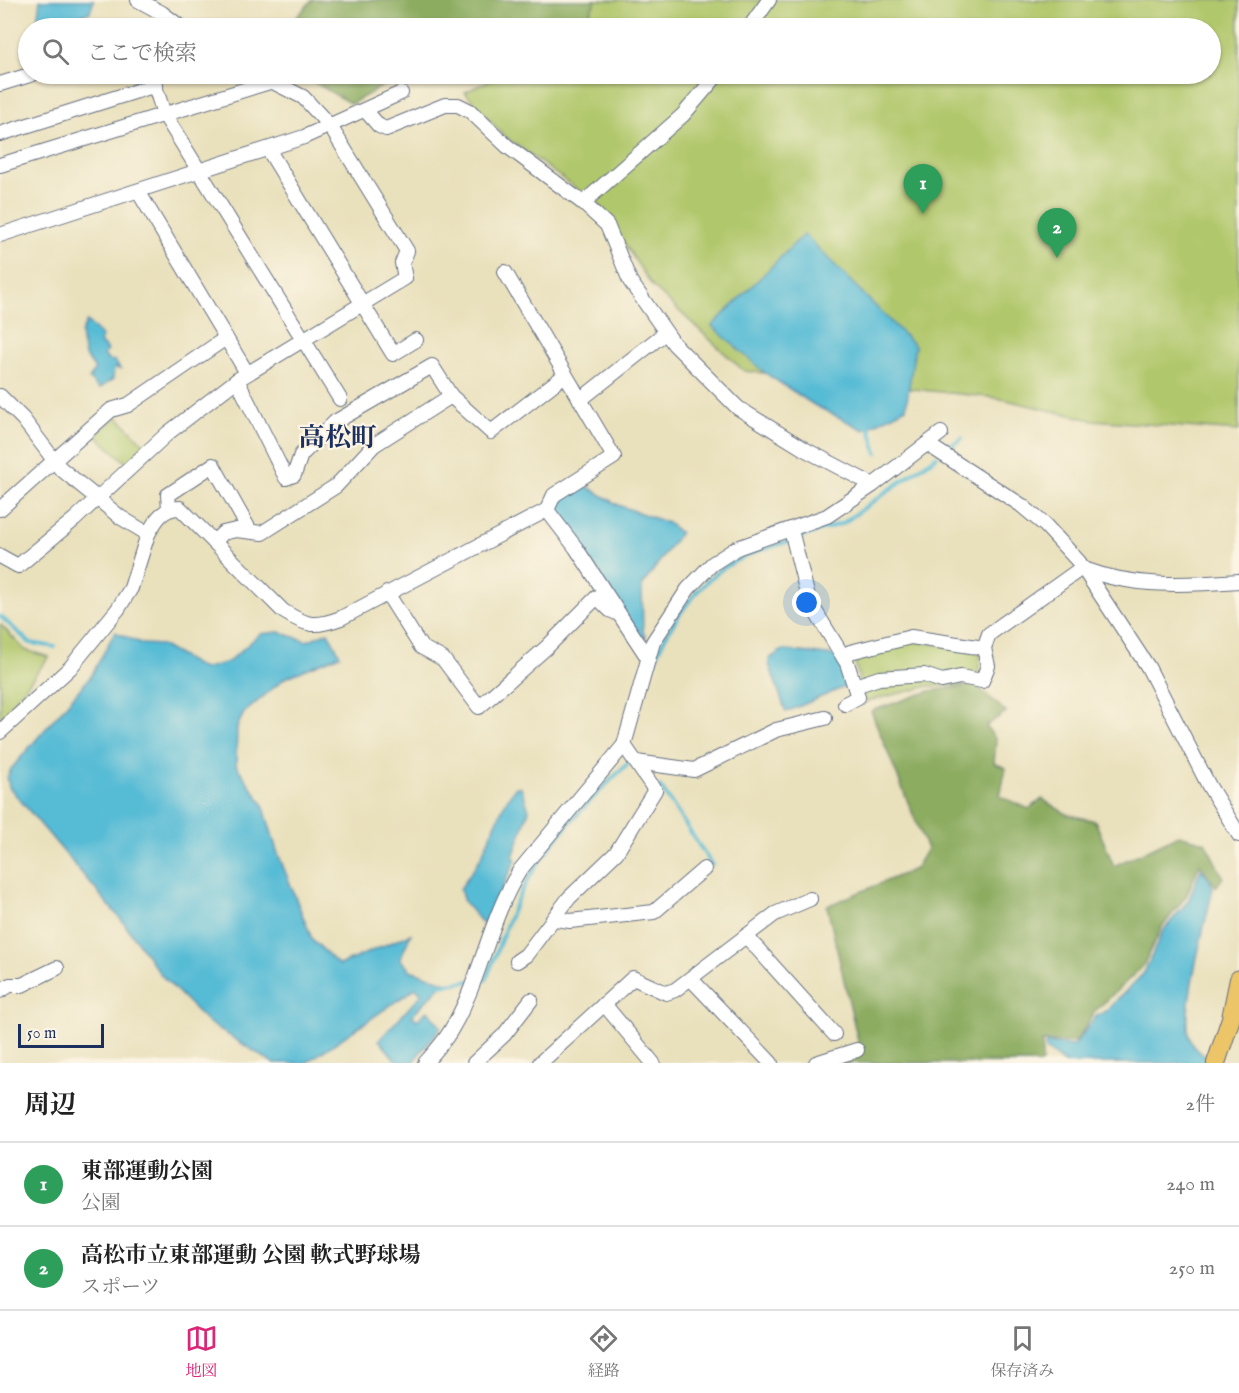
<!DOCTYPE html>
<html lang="ja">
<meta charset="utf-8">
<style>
:root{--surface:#fff;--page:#f2f2f2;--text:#222;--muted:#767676;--line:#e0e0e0;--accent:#db2777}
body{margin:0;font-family:"IM FELL English","Noto Serif JP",serif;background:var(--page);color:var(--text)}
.scale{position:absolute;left:18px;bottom:15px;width:86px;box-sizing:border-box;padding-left:6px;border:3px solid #1b2f5e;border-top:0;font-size:16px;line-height:21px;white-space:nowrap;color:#1b2f5e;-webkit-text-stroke:4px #fcf5e5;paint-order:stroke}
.you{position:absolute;left:807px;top:603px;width:21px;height:21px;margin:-15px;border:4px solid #fff;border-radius:50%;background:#1a73e8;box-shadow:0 0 0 9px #1a73e833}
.badge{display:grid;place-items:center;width:39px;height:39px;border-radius:50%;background:var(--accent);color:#fff;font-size:20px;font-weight:700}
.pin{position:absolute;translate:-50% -50px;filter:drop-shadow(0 2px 3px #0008)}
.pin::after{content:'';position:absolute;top:32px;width:21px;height:18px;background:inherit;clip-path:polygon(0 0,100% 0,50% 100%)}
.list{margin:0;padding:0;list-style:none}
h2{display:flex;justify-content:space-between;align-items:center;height:78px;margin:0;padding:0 24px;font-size:26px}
h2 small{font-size:20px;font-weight:400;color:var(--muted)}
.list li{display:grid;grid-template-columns:39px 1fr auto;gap:18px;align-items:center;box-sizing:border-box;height:84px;padding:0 24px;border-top:2px solid var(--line)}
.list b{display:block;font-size:22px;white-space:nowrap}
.list p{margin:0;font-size:20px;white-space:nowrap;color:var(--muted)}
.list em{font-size:20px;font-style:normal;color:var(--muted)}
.icon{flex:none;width:33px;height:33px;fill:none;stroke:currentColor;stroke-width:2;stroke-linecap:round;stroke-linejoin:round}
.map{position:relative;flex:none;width:1239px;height:1063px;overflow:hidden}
.search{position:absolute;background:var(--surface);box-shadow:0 2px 4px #0004;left:18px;right:18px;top:18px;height:66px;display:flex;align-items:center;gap:15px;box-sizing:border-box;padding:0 21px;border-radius:33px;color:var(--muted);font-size:22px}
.sheet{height:246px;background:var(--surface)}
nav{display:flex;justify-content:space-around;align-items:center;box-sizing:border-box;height:84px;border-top:2px solid var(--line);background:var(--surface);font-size:16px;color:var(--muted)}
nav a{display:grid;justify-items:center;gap:3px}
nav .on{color:var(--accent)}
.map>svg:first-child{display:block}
.green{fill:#b1c76c;stroke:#667b65;stroke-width:1.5}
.forest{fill:#8cac60;stroke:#546e5f;stroke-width:1.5}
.water{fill:#56bbd5;stroke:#38759a;stroke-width:1.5}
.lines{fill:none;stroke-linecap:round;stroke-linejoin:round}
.stream{stroke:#56bbd5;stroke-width:4}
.minor-casing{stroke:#636d7f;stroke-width:16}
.major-casing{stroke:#636d7f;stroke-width:20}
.minor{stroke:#fff;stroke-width:14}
.major{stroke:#edc569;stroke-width:18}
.labels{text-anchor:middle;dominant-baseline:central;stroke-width:4.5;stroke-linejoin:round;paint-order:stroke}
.quarter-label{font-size:26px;font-weight:bold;fill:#1b2f5e;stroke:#fcf5e5}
</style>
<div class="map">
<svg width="1239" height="1063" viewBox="0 0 1239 1063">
<rect width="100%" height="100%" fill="#fcf5e5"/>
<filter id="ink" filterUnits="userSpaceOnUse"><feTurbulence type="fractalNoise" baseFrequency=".0167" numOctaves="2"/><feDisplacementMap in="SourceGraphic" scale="12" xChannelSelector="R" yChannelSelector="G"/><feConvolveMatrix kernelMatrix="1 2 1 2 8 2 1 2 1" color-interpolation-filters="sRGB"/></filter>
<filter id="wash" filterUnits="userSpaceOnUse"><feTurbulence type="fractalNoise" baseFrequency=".008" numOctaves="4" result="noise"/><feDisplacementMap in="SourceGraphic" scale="24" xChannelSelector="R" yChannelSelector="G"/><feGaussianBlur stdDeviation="1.35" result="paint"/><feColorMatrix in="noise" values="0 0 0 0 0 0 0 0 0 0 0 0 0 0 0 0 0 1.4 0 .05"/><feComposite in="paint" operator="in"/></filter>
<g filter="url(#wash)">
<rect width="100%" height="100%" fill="#e9e0bc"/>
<!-- green -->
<g class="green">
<path d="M596,0H1239V431L1092,420L997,398L744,371L652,286L600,206L503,135L465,92L503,74H1210V28H582Z"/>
<path d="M117,416L145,445L127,463L95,435Z"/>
<path d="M0,624L25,650L49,657L0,720Z"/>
<path d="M909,640L981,652L978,675L961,686H929L864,702L853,653Z"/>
</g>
<!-- forest -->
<g class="forest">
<path d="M312,0H596L582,28H287Z"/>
<path d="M300,74H404L351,104Z"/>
<path d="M976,685L1006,712L986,726L996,740L994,763L1006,768L1000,796L1029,809L1042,799L1066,814L1095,821L1114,866L1179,835L1205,842L1223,877L1216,887L1200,864L1186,896L1162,927L1143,966L1095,1011L1076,1042H1042V1063H830L861,1054L827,906L915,869L927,849L871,711L930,691Z"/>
</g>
<!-- water -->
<g class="water">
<path d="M40,0H94L90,12L51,28H36Z"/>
<path d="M804,234L915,346L906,408L864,430L814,405L765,373L712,326Z"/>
<path d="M87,321L102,337L100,342L107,350L104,355L108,360L115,361L120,369L114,368L113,379L99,389L89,379L95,369L85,356L82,341L81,333Z"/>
<path d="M588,487L618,505L668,523L680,533L642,586L643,632L646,637L641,639L558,512V499L571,490Z"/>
<path d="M115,632L143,644L161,645L203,669L228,662L260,634L279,632L307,641L328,632L340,655L285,678L244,713L237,727L236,765L263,804L277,851L312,939L339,965L411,934L400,959L410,970L445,982L412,1015L417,1020L428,1010L441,1027L412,1063H398L379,1040L422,994L416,988L306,1063H273L209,1023L161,975L123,922L9,787L7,778L11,769L91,676Z"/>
<path d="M783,650L836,656L842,663L847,686L786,712L769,664V659Z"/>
<path d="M516,787H521L529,810L513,857L516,859L485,926L464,902L460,889L480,859L506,801Z"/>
<path d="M1201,869L1209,878L1213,888C1206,922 1182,1005 1189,1035C1191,1045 1198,1051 1206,1057L1203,1063H1064L1045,1048L1046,1043L1074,1046L1095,1017L1105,1012L1144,973L1163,931L1188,901Z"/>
</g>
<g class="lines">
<!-- stream -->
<g class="stream">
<path d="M869,425L877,453"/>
<path d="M943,451L962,438"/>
<path d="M797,538L843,523L937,456"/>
<path d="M0,616L30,643L55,647"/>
<path d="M653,665C664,631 699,581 730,564C748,553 770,547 790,541"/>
<path d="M660,786L712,865"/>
<path d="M478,981L486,980C500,944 512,904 533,871C559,829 595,796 630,761"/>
<path d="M439,985L470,981"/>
</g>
</g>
</g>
<g filter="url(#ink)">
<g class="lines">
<!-- minor casing -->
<g class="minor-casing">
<g id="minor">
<path d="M138,0L162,13L182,28"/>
<path d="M749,28L769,0"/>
<path d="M151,74L164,114L340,399"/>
<path d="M0,84L33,74"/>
<path d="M366,111L379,126L386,129L445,105H458L470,111L507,146L583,203L607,225L630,281L674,344L738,408L806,450L873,485"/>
<path d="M0,134L156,85"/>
<path d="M268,149L393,354L416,340"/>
<path d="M0,165L273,81"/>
<path d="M138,191L247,373"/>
<path d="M583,203L683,115L718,74"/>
<path d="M0,235L304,137L401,93"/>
<path d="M237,380L286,478L294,475L301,455L335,422L432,366L451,396"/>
<path d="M0,396L23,419L60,468L120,517L148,534L131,588L118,609L70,668L0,732"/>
<path d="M580,400L665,333"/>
<path d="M927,444L1021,505L1045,525L1079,562L1148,667L1209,786L1239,835"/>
<path d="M169,508L168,495L213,465L250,531"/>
<path d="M0,509L111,410L128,405L226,338"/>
<path d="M547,510L576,548L648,658"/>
<path d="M791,530L809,601L847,663L858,697L845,704"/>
<path d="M148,534C156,520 162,508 180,508L283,611C307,626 314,628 341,618L547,510L554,495L614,457L505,272"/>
<path d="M214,542L223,533L236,530L262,533L336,486L374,445L451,396L491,432L565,375"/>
<path d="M0,556L18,566L75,519L168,433L237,380L405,278L402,263L407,251L330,126L303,97L257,74"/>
<path d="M1084,569C1134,588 1186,585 1239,581"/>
<path d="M387,593L421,647L443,659L479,707L547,647L597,597L610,610L619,614"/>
<path d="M844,658L850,652L911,637L984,648"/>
<path d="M855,686L879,678L924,675L942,681L960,677L982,681L988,666L984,648L989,634L1083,567"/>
<path d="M636,762L694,770L776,730L825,718"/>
<path d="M555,919L570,921L654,912L704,869"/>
<path d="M746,936L834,1034"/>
<path d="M517,961L526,955L569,898L616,853L655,790L624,745"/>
<path d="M691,979L771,1063"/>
<path d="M0,991L10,985H22L57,968"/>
<path d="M604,1004L653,1063"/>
<path d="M425,1063C434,1053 444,1042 451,1030C481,980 489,919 520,870L624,745L653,642L688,589L712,564L737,548L827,516L873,485L941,433"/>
<path d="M474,1063L504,1035L531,1000"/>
<path d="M540,1063L633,978L666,993L675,990L775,914L810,899"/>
<path d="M816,1063L857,1050"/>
</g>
</g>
<!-- major casing -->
<g class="major-casing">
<path id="major" d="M1216,1063L1231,1018L1239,979"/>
</g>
<!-- minor -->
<use href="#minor" class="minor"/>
<!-- major -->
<use href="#major" class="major"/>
</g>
</g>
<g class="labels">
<!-- quarter labels -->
<g class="quarter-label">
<text x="338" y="438">高松町</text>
</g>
</g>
</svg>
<div class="scale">50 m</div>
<div class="you"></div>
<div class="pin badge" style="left:923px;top:214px;background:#2e9e5b">1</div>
<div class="pin badge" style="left:1057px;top:258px;background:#2e9e5b">2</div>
<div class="search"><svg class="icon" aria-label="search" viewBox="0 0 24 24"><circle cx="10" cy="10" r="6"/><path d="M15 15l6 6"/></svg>ここで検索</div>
</div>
<section class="sheet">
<h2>周辺<small>2件</small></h2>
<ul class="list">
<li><span class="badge" style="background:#2e9e5b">1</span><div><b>東部運動公園</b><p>公園</p></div><em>240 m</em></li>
<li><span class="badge" style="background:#2e9e5b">2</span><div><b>高松市立東部運動 公園 軟式野球場</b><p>スポーツ</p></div><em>250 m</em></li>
</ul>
</section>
<nav>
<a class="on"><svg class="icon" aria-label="map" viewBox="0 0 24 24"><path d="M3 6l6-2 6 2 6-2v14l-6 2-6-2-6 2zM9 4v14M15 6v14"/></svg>地図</a>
<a><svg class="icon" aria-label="directions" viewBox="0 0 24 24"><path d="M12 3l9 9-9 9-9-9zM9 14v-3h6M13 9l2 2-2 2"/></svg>経路</a>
<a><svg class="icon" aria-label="saved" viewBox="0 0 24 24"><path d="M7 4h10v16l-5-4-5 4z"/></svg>保存済み</a>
</nav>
